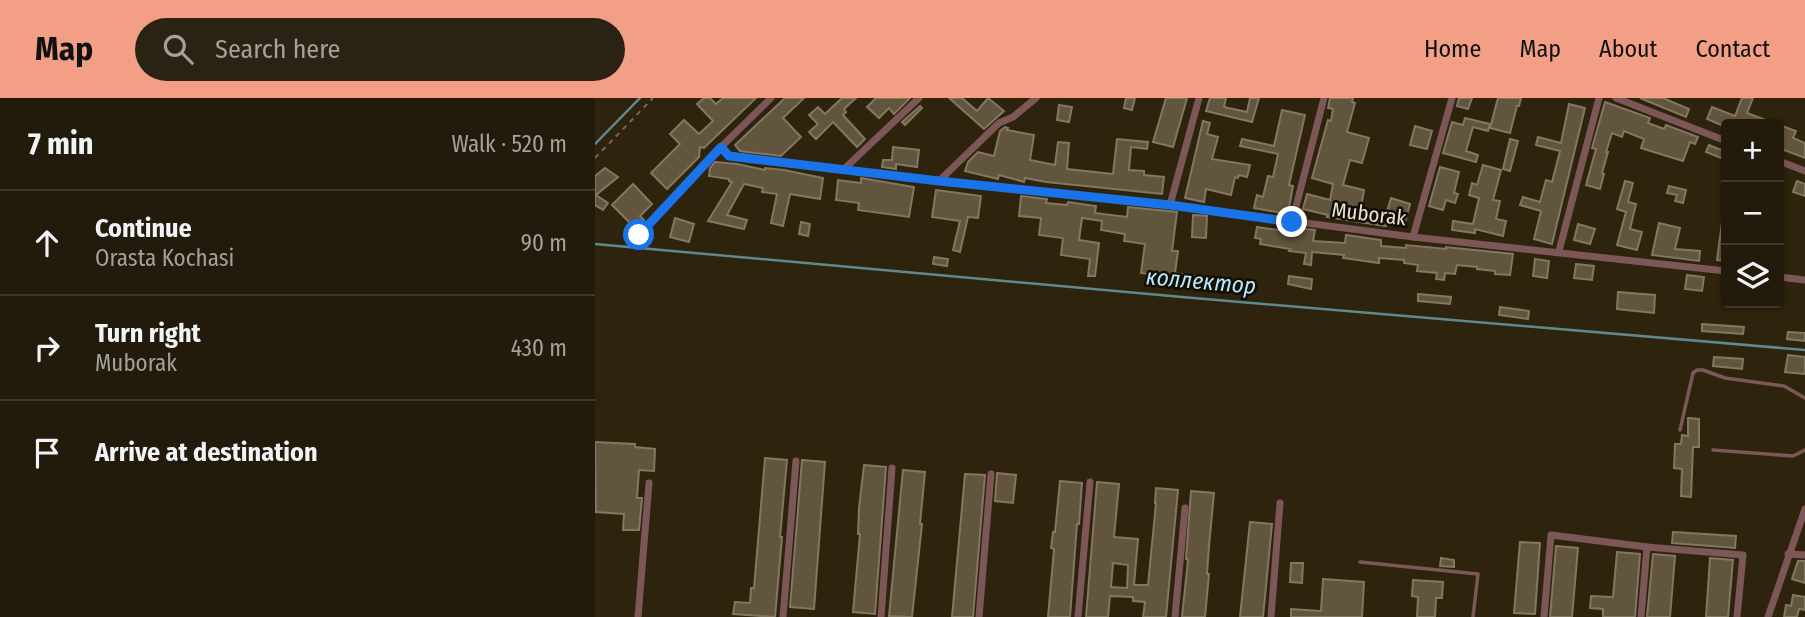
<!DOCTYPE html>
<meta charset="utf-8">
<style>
:root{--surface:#221a0a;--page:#2a2313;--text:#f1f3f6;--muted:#a2a19c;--line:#3f382b;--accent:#f39f85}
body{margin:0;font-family:"Fira Sans Condensed",sans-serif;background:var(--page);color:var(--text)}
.controls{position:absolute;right:21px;top:21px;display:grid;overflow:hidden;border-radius:7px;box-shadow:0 2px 5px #0004}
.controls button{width:63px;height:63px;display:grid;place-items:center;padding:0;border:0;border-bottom:2px solid var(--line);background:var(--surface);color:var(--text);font:35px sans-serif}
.stop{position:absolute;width:21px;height:21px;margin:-16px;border:5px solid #1a73e8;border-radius:50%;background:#fff}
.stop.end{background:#1a73e8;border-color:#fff;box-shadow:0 2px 7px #0008}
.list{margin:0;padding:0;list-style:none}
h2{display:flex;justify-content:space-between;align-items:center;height:91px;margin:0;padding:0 28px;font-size:30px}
h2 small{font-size:23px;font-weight:400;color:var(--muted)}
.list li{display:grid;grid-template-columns:46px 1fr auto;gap:21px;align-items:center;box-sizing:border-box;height:105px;padding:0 28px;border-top:2px solid var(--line)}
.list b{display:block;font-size:26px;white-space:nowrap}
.list p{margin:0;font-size:23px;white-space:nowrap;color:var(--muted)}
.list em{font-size:23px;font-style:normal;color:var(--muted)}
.icon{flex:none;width:38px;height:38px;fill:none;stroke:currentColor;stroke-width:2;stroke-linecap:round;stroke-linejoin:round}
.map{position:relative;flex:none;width:1210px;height:519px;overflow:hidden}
header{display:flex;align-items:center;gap:42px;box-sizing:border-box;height:98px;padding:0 35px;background:var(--accent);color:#111}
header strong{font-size:33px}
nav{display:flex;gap:38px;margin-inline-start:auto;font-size:24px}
.search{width:490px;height:63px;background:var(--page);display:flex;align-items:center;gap:18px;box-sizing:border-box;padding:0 24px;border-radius:38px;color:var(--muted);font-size:26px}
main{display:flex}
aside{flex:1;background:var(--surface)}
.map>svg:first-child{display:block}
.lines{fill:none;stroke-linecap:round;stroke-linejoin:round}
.stream{stroke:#608891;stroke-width:2.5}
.building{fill:#62553e;stroke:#84775f;stroke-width:2;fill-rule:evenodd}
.path{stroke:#746a58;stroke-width:2;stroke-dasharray:5 5;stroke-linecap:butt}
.lane{stroke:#7d5757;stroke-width:3.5}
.street{stroke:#7d5757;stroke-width:7}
.route{stroke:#1a73e8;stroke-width:9}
.labels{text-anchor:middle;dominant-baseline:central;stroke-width:5;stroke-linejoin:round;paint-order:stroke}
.street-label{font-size:21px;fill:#e9e2d5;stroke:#120d05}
.water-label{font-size:23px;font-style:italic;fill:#b7e9fb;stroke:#120d05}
</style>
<header>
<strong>Map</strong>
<div class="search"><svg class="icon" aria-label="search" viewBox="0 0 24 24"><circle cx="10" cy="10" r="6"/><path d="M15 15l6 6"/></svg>Search here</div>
<nav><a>Home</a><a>Map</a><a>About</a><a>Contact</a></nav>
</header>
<main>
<aside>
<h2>7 min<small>Walk · 520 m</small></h2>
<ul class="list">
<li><svg class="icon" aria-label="ahead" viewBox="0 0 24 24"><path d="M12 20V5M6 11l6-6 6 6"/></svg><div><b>Continue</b><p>Orasta Kochasi</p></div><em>90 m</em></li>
<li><svg class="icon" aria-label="right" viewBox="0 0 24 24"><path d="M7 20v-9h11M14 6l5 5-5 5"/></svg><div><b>Turn right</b><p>Muborak</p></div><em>430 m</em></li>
<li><svg class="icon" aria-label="arrive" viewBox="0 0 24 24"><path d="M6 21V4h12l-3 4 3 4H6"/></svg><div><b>Arrive at destination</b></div></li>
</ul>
</aside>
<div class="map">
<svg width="1210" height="519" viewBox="0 0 1210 519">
<rect width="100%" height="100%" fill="#2e230d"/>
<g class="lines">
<!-- stream -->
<g class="stream">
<path d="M0,46L45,0"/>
<path d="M0,146L587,199L1210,252"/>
</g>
</g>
<!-- building -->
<g class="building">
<path d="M109,0H115L121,6L128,0H161L109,50L105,49L104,59L72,91L56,75L85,46L75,36L89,22L104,36L118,23L102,6Z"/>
<path d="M190,0H209L188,20L206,39L186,58L145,53L140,47Z"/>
<path d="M247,0H261L249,11L251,14L248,17L270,41L262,49L238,24L221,41L214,34L223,26L214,17L223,9L230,16Z"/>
<path d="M281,0H315L299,16L294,10L284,20L272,9Z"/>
<path d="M354,0H367L382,13L393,0L409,13L389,31Z"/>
<path d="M531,0H540L537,12L529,10Z"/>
<path d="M571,0H592L578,49L558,44Z"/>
<path d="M615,0H631L629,9L652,14L655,0H664L657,24L611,13Z"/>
<path d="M735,0H758L757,4L760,5L752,34L774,40L767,65L755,62L748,87L769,92L765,116L790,120L796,100L815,106L809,128L792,123L791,128L732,119L733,117L708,111L712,96L735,102L738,86L717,80L733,22L736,23L738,11L733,10Z"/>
<path d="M864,0H877L873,11L862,8Z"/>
<path d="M903,0H926L924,8H922L915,35L895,30Z"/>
<path d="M1045,0H1068L1094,11L1091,19Z"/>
<path d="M1147,0H1158L1152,15L1181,26H1146L1138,23L1137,26H1131V29L1112,21L1117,9L1140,18Z"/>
<path d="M1010,4L1055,20L1053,25L1069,31L1071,27L1103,39L1100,46L1095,44L1088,63L1046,50L1049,41L1029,33L1027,39L1017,35L1011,54H1013L1007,75L1009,76L1005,91L991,87L1001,51L997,50Z"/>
<path d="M974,6L990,10L957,146L939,141L946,113L925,107L928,99L945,104L951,82L957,84L965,53L941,47L943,39L966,45Z"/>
<path d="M464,7L477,9L474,24L462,22Z"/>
<path d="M325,8L327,10L310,27L307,24Z"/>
<path d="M687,12L710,17L694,87L698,88L693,116L659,110L662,97L668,99L673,78L678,79L683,56L645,48L647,41L679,48Z"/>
<path d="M870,20L895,26L893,33L878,29L871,53L883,57L881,64L848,55L857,24L868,27Z"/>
<path d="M608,23L615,25L612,36L623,39L617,61L655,67L652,79L644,77L643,80L640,79L636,97L611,91L609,104L590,100Z"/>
<path d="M1184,27L1201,33L1198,40L1210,45V60L1184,50Z"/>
<path d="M820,28L837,33L832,51L815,47Z"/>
<path d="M410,29L413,30L412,32L439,37L435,62L460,67L463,44L474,45L472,71L518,76L522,41L553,44L552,51L536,49L534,72L549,73V77L569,79L567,96L451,84L430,80L429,84L404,77L403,81L370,73L373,64L383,54L399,58L405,33Z"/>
<path d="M915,41L923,43L915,73L908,71Z"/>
<path d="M1114,47L1131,54V62L1111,54Z"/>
<path d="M298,49L324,52L322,69L301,66V71L287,69L288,62H297Z"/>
<path d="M120,64L142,66L170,72V70L189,72L228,80L225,101L195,96L188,128L176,125L182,96L167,94L168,90L149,86L132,117L152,122L149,131L113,123L137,84L134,83V81L114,78L115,70Z"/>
<path d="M888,67L906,72L898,102L905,103L901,121L911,123L908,138L880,131V135L857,132L858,123L878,126L884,100L874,97L877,85L882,87Z"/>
<path d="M845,69L864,74L859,95L863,96L860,105L851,102L848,112L834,108Z"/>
<path d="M10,70L23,79L1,97L13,105L8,112L0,107V78Z"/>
<path d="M266,80L319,89L314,119L263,112L264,105L241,102L243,82L266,85Z"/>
<path d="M1030,83L1038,85L1033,104L1041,106L1035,131L1047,134L1042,152L1022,147L1031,114L1022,111Z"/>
<path d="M1202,83L1210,86V98L1198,94Z"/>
<path d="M38,86L57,106L45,118L49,122L41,131L17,107Z"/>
<path d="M1074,88L1091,92L1088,105L1080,103L1082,97L1072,95Z"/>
<path d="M341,92L386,98L383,120L373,119L365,154L358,152L365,123L337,119Z"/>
<path d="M426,98L452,101L451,105L472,107L473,104L501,108L500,115L532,119L533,109L582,114L577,153H583L580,175L607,179L606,186L575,182V179L546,175L550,146L529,143L530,136L506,132L507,123L487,120L484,142L504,145L500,178H493L495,161L466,157L468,140L444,137L446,120L424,118Z"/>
<path d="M598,117L612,118L611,140L597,139Z"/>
<path d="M80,120L99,126L94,144L75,139Z"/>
<path d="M206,124L215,126L213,138L204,136Z"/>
<path d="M1127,124H1131V163L1122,162Z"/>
<path d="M1064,125L1085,130L1080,151L1105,153L1104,163L1057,157Z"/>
<path d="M983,126L1000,131L995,146L979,142Z"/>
<path d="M662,129L697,134V130H699L720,132L718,143L750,145L751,137L786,142V148L811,150V147L851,151V149L918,156L915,177L900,176V173L882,171V169L862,167L860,176L850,175L849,182L841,181L842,175L822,173L823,167L809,165V162L784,160V165L748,160L749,157L717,154L716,167L709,166L711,155L694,153L695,151L665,146L666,141L660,140Z"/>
<path d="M339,159L353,161L352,168L338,166Z"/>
<path d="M940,161L954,163L952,180L938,178Z"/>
<path d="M981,166L999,168L997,182L979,180Z"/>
<path d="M1092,177L1109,179L1107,193L1090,191Z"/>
<path d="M694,178L717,181L716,191L693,186Z"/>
<path d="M1023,194L1060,197L1059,215L1022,211Z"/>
<path d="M823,196L856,199L855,206L823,203Z"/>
<path d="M905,209L934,213L933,221L904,217Z"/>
<path d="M1107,226L1149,229L1148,236L1107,233Z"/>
<path d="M1193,234L1210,235V243L1192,241Z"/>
<path d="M1193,257L1210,259V276L1190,274Z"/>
<path d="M1119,259L1148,261L1147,271L1118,268Z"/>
<path d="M1093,320L1104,321V349H1098L1096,399L1086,398L1087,371L1079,370L1080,346H1086L1087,337L1093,338Z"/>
<path d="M0,344L40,346V349L60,351L59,373L44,372L42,400H47L44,432H28L29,416L1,414Z"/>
<path d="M170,360L192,362L185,439H187L180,519L138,516L140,504L155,505L156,490H159Z"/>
<path d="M207,362L230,364L219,511L195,509Z"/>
<path d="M269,367L291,369L280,516L258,514L265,436H263L264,410Z"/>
<path d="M308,372L330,374L325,426H327L317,519L294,518Z"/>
<path d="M402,375L421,377L418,405L400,403Z"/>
<path d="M370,376L390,377L378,519H357Z"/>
<path d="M465,383L487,385L484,426H482L475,519H453L459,451L456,450L458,434H460Z"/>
<path d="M502,384L524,386L519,439L543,441L539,487H553L561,405H560L561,390L583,392L571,519H548L550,504L538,503V499L515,498L513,519H491ZM518,465L533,467L532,490L516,489Z"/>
<path d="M596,393L619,395L614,448L612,476H614L610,519H587L593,462L591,461Z"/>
<path d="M655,424L677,426L668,519H645Z"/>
<path d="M1078,434L1141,438L1140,450L1077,445Z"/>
<path d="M925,444L945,445L940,516L919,515Z"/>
<path d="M961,448L983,450L977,519H955Z"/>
<path d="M1022,454L1045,456L1040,519H1008V511L995,510L996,498L1018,499Z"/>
<path d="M1058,456L1080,458L1075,519H1052Z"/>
<path d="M846,460L859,462V469L845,468Z"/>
<path d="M1115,460L1138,462L1133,519H1111Z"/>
<path d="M1203,463H1210V485L1197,481Z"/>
<path d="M696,465H708L707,485L695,484Z"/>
<path d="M728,481L769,484L767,519H696V511L726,513Z"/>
<path d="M818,482L848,484L847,500H841L840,519H822L823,499L817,498Z"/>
<path d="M1198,497L1210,499V512L1204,511L1202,519H1189L1191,507L1196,508Z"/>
</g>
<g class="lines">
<!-- path -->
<path class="path" d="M0,60L58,0"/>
<!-- lane -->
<g class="lane">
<path d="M1085,332L1098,275L1102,272H1108L1130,280L1189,288L1210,300"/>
<path d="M1118,352L1198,358L1210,352"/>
<path d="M765,464L883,476L878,519"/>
</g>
<!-- street -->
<g class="street">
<path d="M1021,0L1131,43"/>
<path d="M126,49L134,58L344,83L575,107L818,139L1131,173"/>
<path d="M1184,63L1210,73"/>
<path d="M248,72L324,0"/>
<path d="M344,83L404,25L418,19L441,0"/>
<path d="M575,107L604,0"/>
<path d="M697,124L729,0"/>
<path d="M44,137L126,49L176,0"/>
<path d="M818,139L857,0"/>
<path d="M964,153L1004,0"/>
<path d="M1184,179L1210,182"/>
<path d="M1193,456L1210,457"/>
<path d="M43,519L54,385"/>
<path d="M188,519L201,363"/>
<path d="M286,519L297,370"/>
<path d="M384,519L396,376"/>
<path d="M483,519L495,384"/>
<path d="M580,519L590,410"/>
<path d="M676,519L685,405"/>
<path d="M949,519L956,437L1052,449L1148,457L1142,519"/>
<path d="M1046,519L1052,449"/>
<path d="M1173,519L1210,411"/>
</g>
</g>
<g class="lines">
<!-- route -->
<path class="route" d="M44,137L126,49L134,58L344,83L575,107L697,124"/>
</g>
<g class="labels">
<!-- street labels -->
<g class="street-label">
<text transform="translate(774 116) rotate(7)">Muborak</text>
</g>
<!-- water labels -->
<g class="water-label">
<text transform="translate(606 183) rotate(5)">коллектор</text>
</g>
</g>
</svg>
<div class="controls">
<button>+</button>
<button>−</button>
<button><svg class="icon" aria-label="layers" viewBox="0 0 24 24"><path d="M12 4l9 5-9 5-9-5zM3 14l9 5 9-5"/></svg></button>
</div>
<div class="stop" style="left:44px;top:137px"></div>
<div class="stop end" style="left:697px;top:124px"></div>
</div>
</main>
